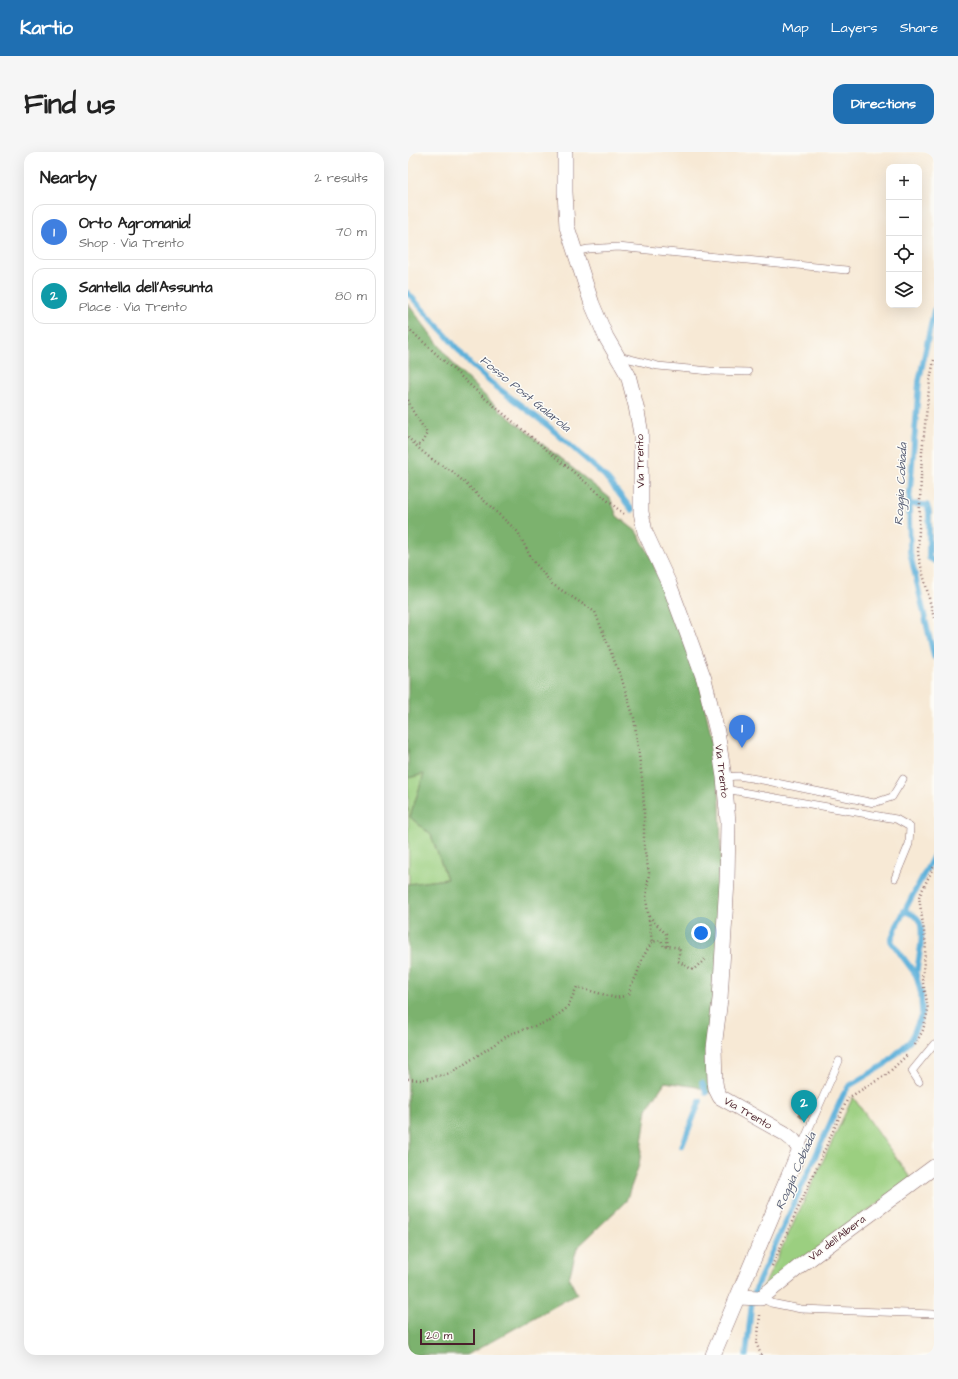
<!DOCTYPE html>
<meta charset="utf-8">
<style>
:root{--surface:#fff;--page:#f6f6f6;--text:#222;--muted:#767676;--line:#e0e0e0;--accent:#1f6fb2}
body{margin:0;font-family:"Architects Daughter",sans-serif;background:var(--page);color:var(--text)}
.controls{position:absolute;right:12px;top:12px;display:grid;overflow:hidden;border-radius:8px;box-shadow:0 4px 16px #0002}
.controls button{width:36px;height:36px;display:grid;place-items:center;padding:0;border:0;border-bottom:1px solid var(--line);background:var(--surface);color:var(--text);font:20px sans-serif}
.scale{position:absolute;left:12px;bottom:10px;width:55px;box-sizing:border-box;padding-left:4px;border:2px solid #4a1f2b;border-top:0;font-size:11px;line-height:14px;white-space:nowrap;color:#4a1f2b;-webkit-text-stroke:3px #fdfcf7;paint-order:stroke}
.you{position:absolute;left:293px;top:781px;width:14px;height:14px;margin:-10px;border:3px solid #fff;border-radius:50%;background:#1a73e8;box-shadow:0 0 0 6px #1a73e833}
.badge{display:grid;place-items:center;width:26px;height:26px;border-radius:50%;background:var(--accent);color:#fff;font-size:13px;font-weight:700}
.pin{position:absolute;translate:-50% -33px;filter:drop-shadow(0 1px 2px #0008)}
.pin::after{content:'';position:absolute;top:21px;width:14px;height:12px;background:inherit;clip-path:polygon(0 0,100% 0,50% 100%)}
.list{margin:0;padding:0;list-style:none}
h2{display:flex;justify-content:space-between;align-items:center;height:52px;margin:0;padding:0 16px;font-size:17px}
h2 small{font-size:13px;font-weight:400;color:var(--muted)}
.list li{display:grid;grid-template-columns:26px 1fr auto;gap:12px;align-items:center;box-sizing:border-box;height:56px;margin:0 8px 8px;padding:0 8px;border:1px solid var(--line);border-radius:12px}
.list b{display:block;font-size:15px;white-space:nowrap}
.list p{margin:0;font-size:13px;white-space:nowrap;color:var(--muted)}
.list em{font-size:13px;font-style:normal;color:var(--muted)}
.icon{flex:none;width:22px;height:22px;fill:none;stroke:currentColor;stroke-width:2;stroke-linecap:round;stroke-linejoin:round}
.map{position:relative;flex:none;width:526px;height:1203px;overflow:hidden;border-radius:12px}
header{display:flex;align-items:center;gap:24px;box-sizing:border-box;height:56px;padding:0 20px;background:var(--accent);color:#fff}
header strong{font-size:19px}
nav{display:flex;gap:22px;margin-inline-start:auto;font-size:14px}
.intro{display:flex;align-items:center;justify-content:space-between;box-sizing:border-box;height:96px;padding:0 24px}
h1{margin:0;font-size:28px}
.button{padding:10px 18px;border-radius:12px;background:var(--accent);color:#fff;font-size:14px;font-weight:700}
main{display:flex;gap:24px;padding:0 24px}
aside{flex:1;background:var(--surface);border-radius:12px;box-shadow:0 4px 16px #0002}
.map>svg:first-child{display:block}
.green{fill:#9bcf80;stroke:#727756}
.forest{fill:#7cb26e;stroke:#63684c}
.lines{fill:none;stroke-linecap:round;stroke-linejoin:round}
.stream{stroke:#5eb1da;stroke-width:5.5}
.service-casing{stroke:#876666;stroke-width:8}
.minor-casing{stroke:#876666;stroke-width:16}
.path{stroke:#876666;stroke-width:2.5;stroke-dasharray:1 3;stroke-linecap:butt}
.service{stroke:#fff;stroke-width:7}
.minor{stroke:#fff;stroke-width:15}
.tree{fill:#a59785}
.labels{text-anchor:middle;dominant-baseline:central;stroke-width:3;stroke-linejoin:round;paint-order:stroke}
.street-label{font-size:11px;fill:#4a1f2b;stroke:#fdfcf7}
.water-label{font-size:12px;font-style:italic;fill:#525971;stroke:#fdfcf7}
</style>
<header>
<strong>Kartio</strong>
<nav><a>Map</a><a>Layers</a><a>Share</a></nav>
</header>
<div class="intro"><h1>Find us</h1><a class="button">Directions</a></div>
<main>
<aside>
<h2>Nearby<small>2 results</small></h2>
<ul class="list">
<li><span class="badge" style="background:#3f7fe0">1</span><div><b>Orto Agromania!</b><p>Shop · Via Trento</p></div><em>70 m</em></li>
<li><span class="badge" style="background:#0f9aa8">2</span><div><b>Santella dell'Assunta</b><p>Place · Via Trento</p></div><em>80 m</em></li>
</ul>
</aside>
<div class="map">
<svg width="526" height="1203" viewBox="0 0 526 1203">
<rect width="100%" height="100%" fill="#fdfcf7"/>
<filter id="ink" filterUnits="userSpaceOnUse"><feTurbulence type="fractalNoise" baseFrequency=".025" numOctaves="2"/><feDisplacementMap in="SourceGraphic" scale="8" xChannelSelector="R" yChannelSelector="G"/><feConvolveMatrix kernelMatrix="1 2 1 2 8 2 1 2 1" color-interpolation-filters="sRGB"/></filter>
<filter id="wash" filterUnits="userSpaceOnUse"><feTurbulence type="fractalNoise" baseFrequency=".012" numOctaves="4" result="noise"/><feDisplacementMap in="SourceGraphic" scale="16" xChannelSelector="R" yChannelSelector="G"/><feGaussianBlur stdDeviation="0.9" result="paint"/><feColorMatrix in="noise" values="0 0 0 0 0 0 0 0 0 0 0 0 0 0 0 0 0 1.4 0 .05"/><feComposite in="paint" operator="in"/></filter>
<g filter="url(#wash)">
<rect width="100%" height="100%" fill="#f7e9d5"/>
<!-- green -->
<g class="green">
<path d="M16,622L2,665L23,683L39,727L1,732L0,626Z"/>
<path d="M445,945L503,1027L354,1138Z"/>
</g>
<!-- forest -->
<path class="forest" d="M0,152L50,218L93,259L202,346L209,364L228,379L241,401L291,527L308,607L312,650L313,704L311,800L299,921L303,941L289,935L257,930L239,957L231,1013L218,1049L169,1096L161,1126L169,1142L59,1203H0V732L39,727L23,683L2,665L16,622L0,626Z"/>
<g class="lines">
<!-- stream -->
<g class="stream">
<path d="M0,141L37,182L62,212L82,230L139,273L197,324L224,358"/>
<path d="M526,158L511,229L501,352L502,401L526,505"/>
<path d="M501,352L519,353L521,360V406L526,409"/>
<path d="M496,759C501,761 507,763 510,767C518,777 510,810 508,823"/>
<path d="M294,931L298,941"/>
<path d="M274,994L292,949"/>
<path d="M338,1203L344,1149L349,1133L435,943L441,934L476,913L502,889L514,862L513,842L508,823L483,789L489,773L526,703"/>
</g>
</g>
</g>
<g filter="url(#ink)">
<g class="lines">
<!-- service casing -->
<g class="service-casing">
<g id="service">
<path d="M167,100L180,97L210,95L438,118"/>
<path d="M210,204L250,214L302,219L340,220"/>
<path d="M316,625L330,624L349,627L466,651L484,645L495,627"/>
<path d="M317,637L488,667L502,675L501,692L487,726"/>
<path d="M511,930L504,919L526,892"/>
<path d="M392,997L431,909"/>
<path d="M353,1146L363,1151L393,1157L526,1162"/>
</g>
</g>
<!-- minor casing -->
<g class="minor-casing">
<g id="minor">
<path d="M157,0V40L159,75L184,152L198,185L220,223L228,254L233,282V360L237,380L261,432L280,483L296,527L309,580L316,625L320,670L319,729L312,847L306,896L307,930L308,937L312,945L376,981L385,988L392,997L305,1203"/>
<path d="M330,1145L353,1146L392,1114L526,1015"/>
</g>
</g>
<!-- path -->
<g class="path">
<path d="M0,176L73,243L217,363"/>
<path d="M526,208L522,228L514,300L510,402L526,466"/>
<path d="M0,248L4,258L19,281L15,289L9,295"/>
<path d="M0,285C10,297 29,313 43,318L110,380L123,406L144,432L187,460L214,528L226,566L234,626L236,653V695L241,721L238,746L244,790"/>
<path d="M241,764L258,782L260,794"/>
<path d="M507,893L515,878L520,858L518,844L514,827L518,793L511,745L526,714"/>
<path d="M0,927L13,928L43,921L102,882L142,869L159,856L169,835L208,846L221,843L223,833L228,825L235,805L244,790L253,788L256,795L260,794L272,796L270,809L285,818L297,807"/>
<path d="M364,1114L440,946L478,923L499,903"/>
<path d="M352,1163L349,1193L353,1203"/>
</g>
<!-- service -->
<use href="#service" class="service"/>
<!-- minor -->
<use href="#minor" class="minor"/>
</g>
<!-- trees -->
<circle class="tree" cx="396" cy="961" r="6"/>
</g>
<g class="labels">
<!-- street labels -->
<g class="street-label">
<text transform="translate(232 309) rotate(-91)">Via Trento</text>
<text transform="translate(314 619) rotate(83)">Via Trento</text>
<text transform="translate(340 961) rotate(30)">Via Trento</text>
<text transform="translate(429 1086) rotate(-37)">Via dell'Albera</text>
</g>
<!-- water labels -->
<g class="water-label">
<text transform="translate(117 242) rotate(39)">Fosso Post Galarola</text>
<text transform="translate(493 332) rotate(-87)">Roggia Cobiada</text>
<text transform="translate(388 1019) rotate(-66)">Roggia Cobiada</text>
</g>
</g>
</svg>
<div class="controls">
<button>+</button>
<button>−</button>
<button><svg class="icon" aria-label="locate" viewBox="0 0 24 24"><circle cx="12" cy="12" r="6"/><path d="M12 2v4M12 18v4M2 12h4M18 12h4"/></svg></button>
<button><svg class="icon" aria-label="layers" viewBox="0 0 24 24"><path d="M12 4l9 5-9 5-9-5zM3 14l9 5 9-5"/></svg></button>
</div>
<div class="scale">20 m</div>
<div class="you"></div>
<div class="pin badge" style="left:334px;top:596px;background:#3f7fe0">1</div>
<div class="pin badge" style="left:396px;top:971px;background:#0f9aa8">2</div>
</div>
</main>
